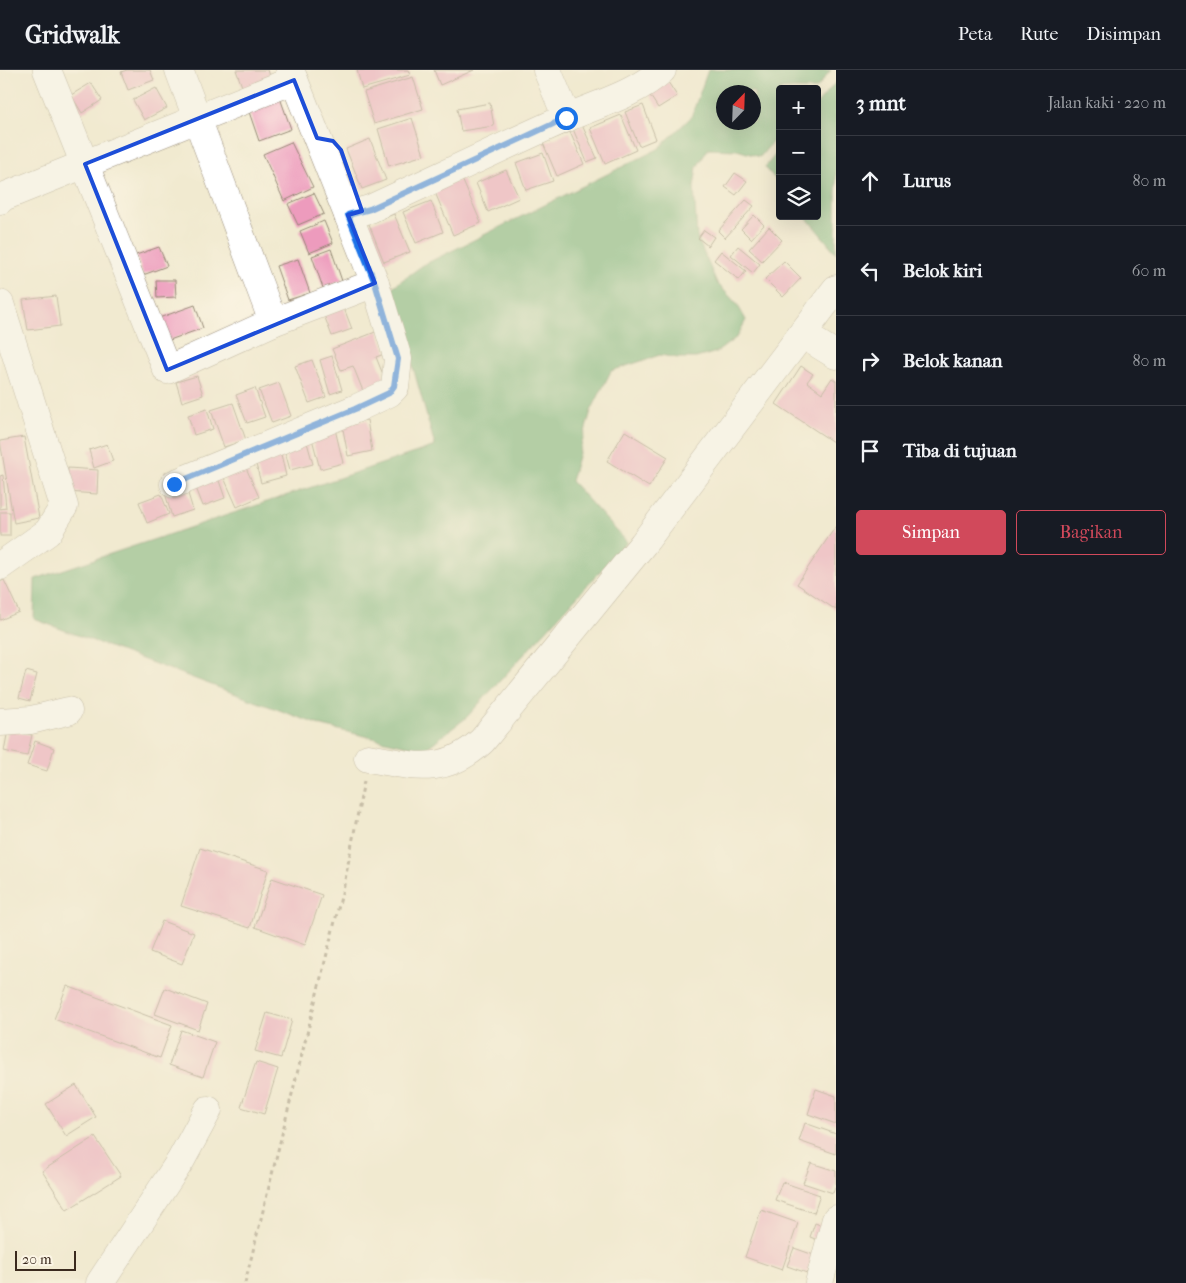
<!DOCTYPE html>
<html lang="id">
<meta charset="utf-8">
<style>
:root{--surface:#171b24;--page:#20242c;--text:#f1f3f6;--muted:#9ea1a6;--line:#363941;--accent:#d1495b}
body{margin:0;font-family:"IM FELL French Canon",serif;background:var(--page);color:var(--text)}
.controls{position:absolute;right:15px;top:15px;display:grid;overflow:hidden;border-radius:5px;box-shadow:0 5px 20px #0002}
.controls button{width:45px;height:45px;display:grid;place-items:center;padding:0;border:0;border-bottom:1px solid var(--line);background:var(--surface);color:var(--text);font:25px sans-serif}
.compass{position:absolute;left:716px;top:15px;width:45px;height:45px;border-radius:50%;background:var(--surface);box-shadow:0 5px 20px #0002;rotate:23deg}
.scale{position:absolute;left:15px;bottom:12px;width:61px;box-sizing:border-box;padding-left:5px;border:2px solid #3b2a1e;border-top:0;font-size:14px;line-height:18px;white-space:nowrap;color:#3b2a1e;-webkit-text-stroke:4px #fcf5e5;paint-order:stroke}
.stop{position:absolute;width:15px;height:15px;margin:-11px;border:4px solid #1a73e8;border-radius:50%;background:#fff}
.stop.end{background:#1a73e8;border-color:#fff;box-shadow:0 1px 5px #0008}
.list{margin:0;padding:0;list-style:none}
h2{display:flex;justify-content:space-between;align-items:center;height:65px;margin:0;padding:0 20px;font-size:21px}
h2 small{font-size:16px;font-weight:400;color:var(--muted)}
.list li{display:grid;grid-template-columns:32px 1fr auto;gap:15px;align-items:center;box-sizing:border-box;height:90px;padding:0 20px;border-top:1px solid var(--line)}
.list b{display:block;font-size:19px;white-space:nowrap}
.list em{font-size:16px;font-style:normal;color:var(--muted)}
.actions{display:flex;gap:10px;padding:15px 20px}
.actions a{flex:1;padding:11px 0;border:1px solid var(--accent);border-radius:5px;text-align:center;font-size:18px;color:var(--accent)}
.actions .main{background:var(--accent);color:#fff}
.icon{flex:none;width:28px;height:28px;fill:none;stroke:currentColor;stroke-width:2;stroke-linecap:round;stroke-linejoin:round}
.map{position:relative;flex:none;width:836px;height:1213px;overflow:hidden}
header{display:flex;align-items:center;gap:30px;box-sizing:border-box;height:70px;padding:0 25px;background:var(--surface);border-bottom:1px solid var(--line)}
header strong{font-size:24px}
nav{display:flex;gap:28px;margin-inline-start:auto;font-size:18px}
main{display:flex}
aside{flex:1;background:var(--surface)}
.map>svg:first-child{display:block}
.forest{fill:#6aae72;stroke:#526c48;fill-rule:evenodd}
.building{fill:#ed9bbd}
.lines{fill:none;stroke-linecap:round;stroke-linejoin:round}
.minor-casing{stroke:#968a77;stroke-width:29}
.path{stroke:#968a77;stroke-width:3;stroke-dasharray:4 4;stroke-linecap:butt}
.minor{stroke:#fff;stroke-width:28}
.route{stroke:#1a73e8;stroke-width:6}
.marked{fill:none;stroke:#1d4ed8;stroke-width:4;stroke-linejoin:round}
</style>
<header>
<strong>Gridwalk</strong>
<nav><a>Peta</a><a>Rute</a><a>Disimpan</a></nav>
</header>
<main>
<div class="map">
<svg width="836" height="1213" viewBox="0 0 836 1213">
<rect width="100%" height="100%" fill="#fcf5e5"/>
<filter id="ink" filterUnits="userSpaceOnUse"><feTurbulence type="fractalNoise" baseFrequency=".02" numOctaves="2"/><feDisplacementMap in="SourceGraphic" scale="10" xChannelSelector="R" yChannelSelector="G"/><feConvolveMatrix kernelMatrix="1 2 1 2 8 2 1 2 1" color-interpolation-filters="sRGB"/></filter>
<filter id="wash" filterUnits="userSpaceOnUse"><feTurbulence type="fractalNoise" baseFrequency=".0096" numOctaves="4" result="noise"/><feDisplacementMap in="SourceGraphic" scale="20" xChannelSelector="R" yChannelSelector="G"/><feGaussianBlur stdDeviation="1.12" result="paint"/><feColorMatrix in="noise" values="0 0 0 0 0 0 0 0 0 0 0 0 0 0 0 0 0 1.4 0 .05"/><feComposite in="paint" operator="in"/></filter>
<g filter="url(#wash)">
<rect width="100%" height="100%" fill="#f1ead0"/>
<!-- forest -->
<g class="forest">
<path d="M708,0H831L816,19H780V63L760,87L737,80L708,79L697,97L694,117L697,167L717,213L737,234L746,250L737,267L717,282L696,288H678L660,285L611,301L591,341L571,411L627,472L466,648L424,680L322,656L34,549L35,509L435,376L391,218L423,195L658,79L691,47ZM724,22H754V52H724Z"/>
<path d="M836,12V183L805,146H817V34Z"/>
<path d="M780,79V115L765,97Z"/>
</g>
<g id="blocks">
<!-- building -->
<g class="building">
<path d="M127,0H150L154,10L128,20L121,2Z"/>
<path d="M236,0H268L271,9L243,19Z"/>
<path d="M357,0H408L410,5L362,19Z"/>
<path d="M434,0H474L440,15Z"/>
<path d="M413,7L423,39L374,54L364,22Z"/>
<path d="M668,12L677,26L658,38L649,24Z"/>
<path d="M91,13L102,30L82,43L71,25Z"/>
<path d="M156,18L167,38L144,50L133,30Z"/>
<path d="M279,25L291,59L259,71L247,36Z"/>
<path d="M490,33L494,56L461,61L457,39Z"/>
<path d="M643,35L656,69L639,76L625,42Z"/>
<path d="M621,45L636,80L605,94L590,58Z"/>
<path d="M412,48L424,85L389,96L378,59Z"/>
<path d="M582,55L597,88L587,92L573,59Z"/>
<path d="M570,62L584,94L557,106L543,73Z"/>
<path d="M370,69L386,110L362,119L346,79Z"/>
<path d="M291,72L313,117L284,131L263,84Z"/>
<path d="M543,83L553,111L526,120L516,93Z"/>
<path d="M506,100L519,128L488,142L476,113Z"/>
<path d="M735,103L747,111L736,125L725,117Z"/>
<path d="M462,109L481,153L453,165L434,120Z"/>
<path d="M314,123L324,144L298,155L288,134Z"/>
<path d="M746,130L754,136L725,168L718,161Z"/>
<path d="M431,131L443,162L416,173L403,142Z"/>
<path d="M394,144L410,182L384,192L369,154Z"/>
<path d="M754,145L764,155L751,169L741,159Z"/>
<path d="M324,151L333,173L309,183L300,161Z"/>
<path d="M769,157L782,170L762,191L749,179Z"/>
<path d="M704,160L714,167L708,176L698,168Z"/>
<path d="M738,176L760,194L753,203L731,185Z"/>
<path d="M159,177L167,196L143,205L136,185Z"/>
<path d="M331,179L342,211L323,218L312,186Z"/>
<path d="M721,181L746,201L739,210L714,190Z"/>
<path d="M298,189L310,223L288,230L276,196Z"/>
<path d="M784,191L801,208L783,227L765,209Z"/>
<path d="M156,210H175L176,227L157,228Z"/>
<path d="M56,226L60,256L28,260L23,230Z"/>
<path d="M342,233L352,259L332,266L322,240Z"/>
<path d="M195,235L203,258L164,272L156,249Z"/>
<path d="M378,261L387,283L376,287L386,312L363,321L353,296L341,300L332,279Z"/>
<path d="M332,286L342,320L330,324L320,290Z"/>
<path d="M312,290L326,327L309,333L295,296Z"/>
<path d="M801,296L813,304L807,312L822,323L832,308L836,311V374L776,334Z"/>
<path d="M197,306L203,325L182,332L176,312Z"/>
<path d="M279,313L291,346L272,353L259,320Z"/>
<path d="M255,318L265,347L247,353L236,325Z"/>
<path d="M233,333L246,370L224,377L211,340Z"/>
<path d="M207,339L213,359L194,365L188,345Z"/>
<path d="M367,350L372,381L348,386L342,354Z"/>
<path d="M335,359L343,393L320,399L311,365Z"/>
<path d="M625,361L668,387L649,417L607,391Z"/>
<path d="M24,367L39,448L14,453L0,371Z"/>
<path d="M306,369L313,394L290,400L283,374Z"/>
<path d="M107,374L113,391L94,398L89,380Z"/>
<path d="M280,380L286,406L261,413L254,387Z"/>
<path d="M243,391L259,427L237,437L221,401Z"/>
<path d="M68,398L98,400L97,424L67,422Z"/>
<path d="M216,402L225,428L203,436L193,410Z"/>
<path d="M3,405L6,438L0,439V406Z"/>
<path d="M186,417L193,440L172,447L165,423Z"/>
<path d="M161,424L169,444L147,453L139,432Z"/>
<rect x="0" y="442" width="10" height="24"/>
<path d="M836,456V540L797,514Z"/>
<path d="M4,510L19,542L0,550V512Z"/>
<path d="M26,601L37,604L30,631L19,628Z"/>
<path d="M8,660L32,665L27,686L4,681Z"/>
<path d="M35,671L54,678L47,701L27,695Z"/>
<path d="M200,778L268,800L250,858L181,836Z"/>
<path d="M272,808L322,825L305,875L255,857Z"/>
<path d="M162,851L194,863L182,894L150,882Z"/>
<path d="M67,916L172,955L160,988L54,949Z"/>
<path d="M165,918L207,934L198,960L155,944Z"/>
<path d="M267,943L292,950L281,988L255,981Z"/>
<path d="M181,960L215,972L203,1007L169,995Z"/>
<path d="M256,992L278,999L264,1044L241,1037Z"/>
<path d="M76,1015L96,1047L66,1066L46,1034Z"/>
<path d="M816,1019L836,1026V1054L808,1044Z"/>
<path d="M805,1053L836,1064V1084L799,1071Z"/>
<path d="M95,1067L121,1106L67,1140L42,1101Z"/>
<path d="M811,1093L836,1101V1115L833,1123L803,1113Z"/>
<path d="M782,1112L820,1125L814,1143L775,1130Z"/>
<path d="M761,1140L798,1153L782,1200L745,1187Z"/>
<path d="M815,1153L828,1158L823,1172L810,1167Z"/>
<path d="M794,1178L814,1185L807,1203L787,1196Z"/>
</g>
</g>
</g>
<g filter="url(#ink)">
<use href="#blocks" fill-opacity="0" stroke="#968a77" stroke-width="1"/>
<g class="lines">
<!-- minor casing -->
<g class="minor-casing">
<g id="minor">
<path d="M47,0L167,300L273,252L375,213"/>
<path d="M179,0L273,252"/>
<path d="M290,0L348,145L370,139C435,109 499,78 564,49C598,34 634,25 662,0"/>
<path d="M547,0L567,48"/>
<path d="M0,130L3,127L294,10"/>
<path d="M0,234L64,436L48,462L0,496"/>
<path d="M802,264L836,219"/>
<path d="M174,414L355,339L389,323L395,317L398,289L375,213L348,145"/>
<path d="M0,652L31,650L68,641"/>
<path d="M368,688C414,696 444,706 482,671L643,474L802,264L836,285"/>
<path d="M100,1213L181,1090L208,1040"/>
<path d="M819,1213L836,1149"/>
</g>
</g>
<!-- path -->
<path class="path" d="M245,1213L344,815L364,711"/>
<!-- minor -->
<use href="#minor" class="minor"/>
</g>
</g>
<g class="lines" filter="url(#ink)">
<!-- route -->
<path class="route" d="M174,414L355,339L389,323L394,316L398,289L375,213L348,145L370,139L566,48"/>
</g>
<!-- marked area -->
<path d="M0 0H836V1213H0ZM294,10L317,68L333,71L341,80L362,141L348,145L375,213L167,300L85,94Z" fill="#f1ead0" fill-opacity=".55" fill-rule="evenodd"/>
<path class="marked" d="M294,10L317,68L333,71L341,80L362,141L348,145L375,213L167,300L85,94Z"/>
</svg>
<div class="controls">
<button>+</button>
<button>−</button>
<button><svg class="icon" aria-label="layers" viewBox="0 0 24 24"><path d="M12 4l9 5-9 5-9-5zM3 14l9 5 9-5"/></svg></button>
</div>
<svg class="compass" viewBox="-18 -18 36 36"><path d="M0-13l5 13h-10z" fill="#e53935"/><path d="M0 13l5-13h-10z" fill="#9ea1a6"/></svg>
<div class="scale">20 m</div>
<div class="stop" style="left:566px;top:48px"></div>
<div class="stop end" style="left:174px;top:414px"></div>
</div>
<aside>
<h2>3 mnt<small>Jalan kaki · 220 m</small></h2>
<ul class="list">
<li><svg class="icon" aria-label="ahead" viewBox="0 0 24 24"><path d="M12 20V5M6 11l6-6 6 6"/></svg><div><b>Lurus</b></div><em>80 m</em></li>
<li><svg class="icon" aria-label="left" viewBox="0 0 24 24"><path d="M17 20v-9H6M10 6l-5 5 5 5"/></svg><div><b>Belok kiri</b></div><em>60 m</em></li>
<li><svg class="icon" aria-label="right" viewBox="0 0 24 24"><path d="M7 20v-9h11M14 6l5 5-5 5"/></svg><div><b>Belok kanan</b></div><em>80 m</em></li>
<li><svg class="icon" aria-label="arrive" viewBox="0 0 24 24"><path d="M6 21V4h12l-3 4 3 4H6"/></svg><div><b>Tiba di tujuan</b></div></li>
</ul>
<div class="actions"><a class="main">Simpan</a><a>Bagikan</a></div>
</aside>
</main>
